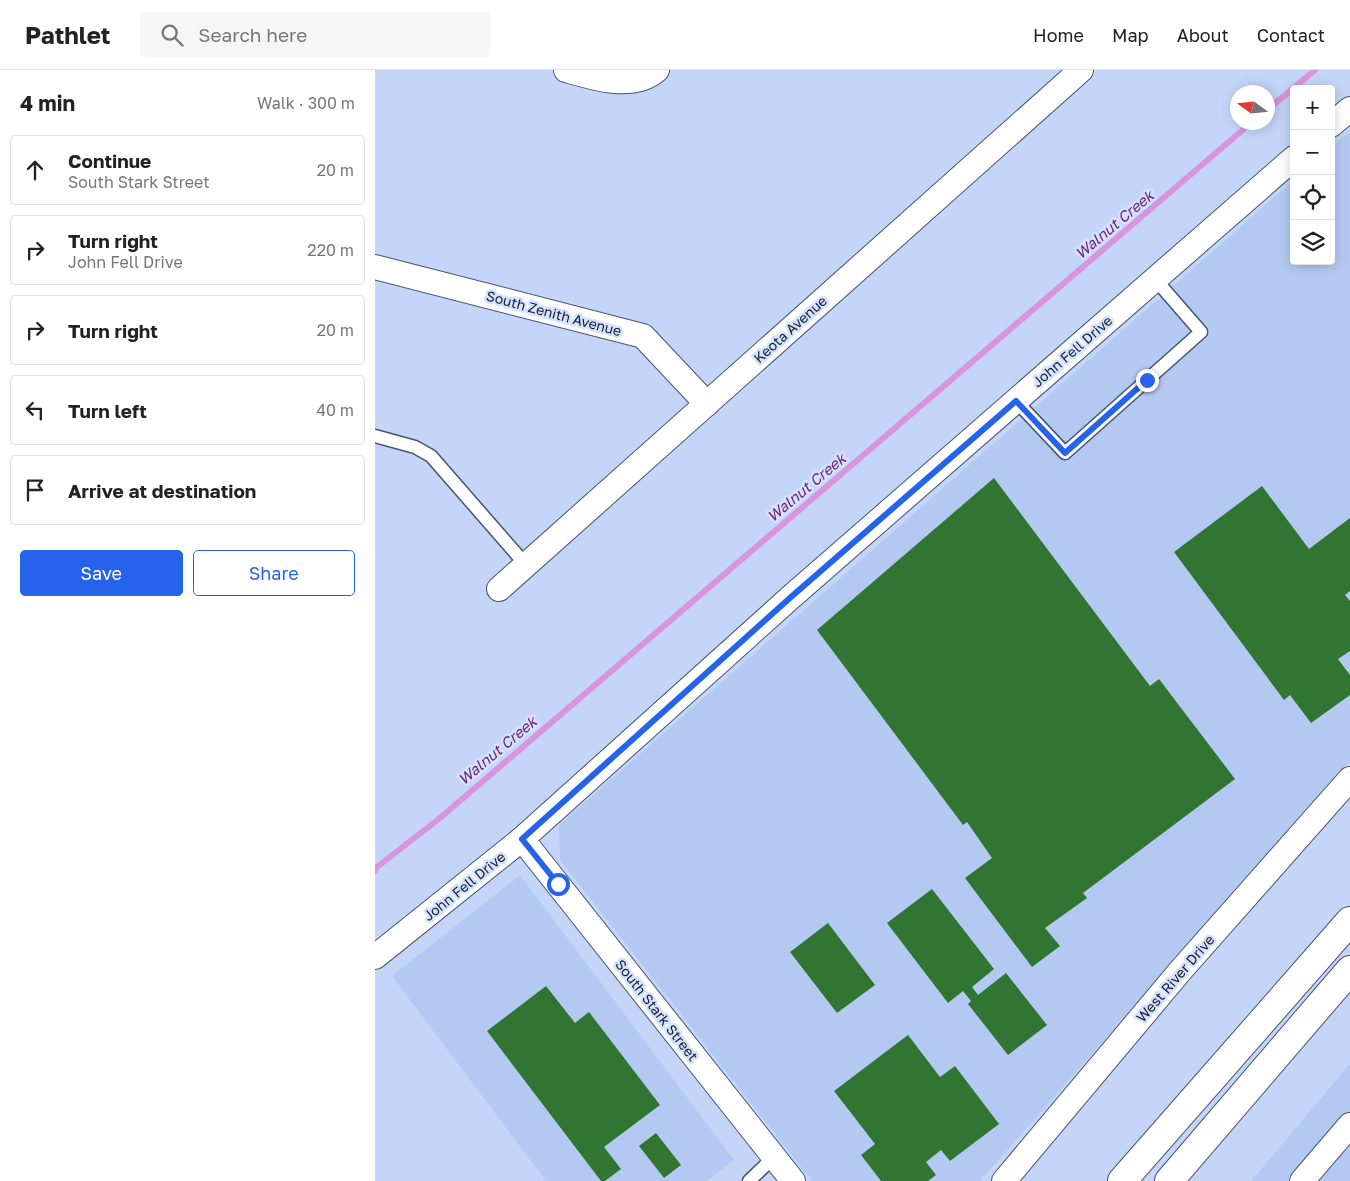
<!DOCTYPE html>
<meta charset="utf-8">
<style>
:root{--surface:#fff;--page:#f6f6f6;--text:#222;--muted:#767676;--line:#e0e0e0;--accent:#2563eb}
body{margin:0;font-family:"Golos Text",sans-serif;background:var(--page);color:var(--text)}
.controls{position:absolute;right:15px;top:15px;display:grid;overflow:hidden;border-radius:5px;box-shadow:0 2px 12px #0003}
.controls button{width:45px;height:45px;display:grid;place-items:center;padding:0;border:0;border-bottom:1px solid var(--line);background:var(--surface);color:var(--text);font:25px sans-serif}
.compass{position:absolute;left:855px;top:15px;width:45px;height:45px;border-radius:50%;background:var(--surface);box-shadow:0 2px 12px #0003;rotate:285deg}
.stop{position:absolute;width:15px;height:15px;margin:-11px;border:4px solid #2563eb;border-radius:50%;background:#fff}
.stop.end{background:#2563eb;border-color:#fff;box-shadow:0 1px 5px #0008}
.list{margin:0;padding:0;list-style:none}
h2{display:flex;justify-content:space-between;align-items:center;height:65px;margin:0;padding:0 20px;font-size:21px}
h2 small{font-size:16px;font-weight:400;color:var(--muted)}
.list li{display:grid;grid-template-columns:32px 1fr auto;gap:15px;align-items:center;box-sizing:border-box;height:70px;margin:0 10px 10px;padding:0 10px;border:1px solid var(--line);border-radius:5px}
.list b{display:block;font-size:19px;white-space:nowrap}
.list p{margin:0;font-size:16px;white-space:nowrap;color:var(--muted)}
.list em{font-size:16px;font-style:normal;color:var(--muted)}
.actions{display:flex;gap:10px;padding:15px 20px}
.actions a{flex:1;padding:11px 0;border:1px solid var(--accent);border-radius:5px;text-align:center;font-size:18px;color:var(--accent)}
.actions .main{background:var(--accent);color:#fff}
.icon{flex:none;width:28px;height:28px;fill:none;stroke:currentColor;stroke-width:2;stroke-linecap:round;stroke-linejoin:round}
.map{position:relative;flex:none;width:975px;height:1111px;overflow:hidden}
header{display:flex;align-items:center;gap:30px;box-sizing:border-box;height:70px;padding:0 25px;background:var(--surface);border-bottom:1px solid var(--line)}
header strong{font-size:24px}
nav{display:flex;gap:28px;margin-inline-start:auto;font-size:18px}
.search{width:350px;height:45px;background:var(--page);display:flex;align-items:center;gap:12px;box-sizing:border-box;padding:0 18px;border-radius:5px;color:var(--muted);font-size:19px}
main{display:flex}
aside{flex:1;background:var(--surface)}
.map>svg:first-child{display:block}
.built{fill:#b4c9f2}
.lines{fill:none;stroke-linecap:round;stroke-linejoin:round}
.stream{stroke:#d895dd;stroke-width:6}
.building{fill:#307632}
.lane-casing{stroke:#455471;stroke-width:15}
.street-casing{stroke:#455471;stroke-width:26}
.primary-casing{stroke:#455471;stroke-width:30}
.lane{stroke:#fff;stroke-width:12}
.street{stroke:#fff;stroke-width:24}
.primary{stroke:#fff;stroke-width:28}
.route{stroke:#2563eb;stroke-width:6}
.labels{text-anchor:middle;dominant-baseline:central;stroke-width:5;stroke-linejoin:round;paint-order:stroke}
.street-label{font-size:14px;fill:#191f2c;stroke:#d4e2ff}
.water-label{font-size:15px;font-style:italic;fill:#712278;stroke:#d4e2ff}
</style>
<header>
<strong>Pathlet</strong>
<div class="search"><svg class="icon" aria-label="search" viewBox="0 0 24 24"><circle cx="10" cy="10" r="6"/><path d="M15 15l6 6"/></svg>Search here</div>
<nav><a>Home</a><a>Map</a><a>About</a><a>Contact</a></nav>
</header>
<main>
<aside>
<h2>4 min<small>Walk · 300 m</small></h2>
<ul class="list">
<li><svg class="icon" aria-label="ahead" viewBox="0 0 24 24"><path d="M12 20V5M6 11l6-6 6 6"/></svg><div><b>Continue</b><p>South Stark Street</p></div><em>20 m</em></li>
<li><svg class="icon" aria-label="right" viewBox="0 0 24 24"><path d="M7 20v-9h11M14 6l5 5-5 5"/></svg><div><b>Turn right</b><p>John Fell Drive</p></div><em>220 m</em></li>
<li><svg class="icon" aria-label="right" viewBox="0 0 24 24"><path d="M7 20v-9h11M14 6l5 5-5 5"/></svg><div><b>Turn right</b></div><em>20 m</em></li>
<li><svg class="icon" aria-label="left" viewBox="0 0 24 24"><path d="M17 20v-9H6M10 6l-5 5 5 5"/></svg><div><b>Turn left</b></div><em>40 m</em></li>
<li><svg class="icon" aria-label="arrive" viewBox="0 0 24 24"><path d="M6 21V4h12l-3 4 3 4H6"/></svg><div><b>Arrive at destination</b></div></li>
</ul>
<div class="actions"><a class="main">Save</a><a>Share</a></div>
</aside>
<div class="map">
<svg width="975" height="1111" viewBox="0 0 975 1111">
<rect width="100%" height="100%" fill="#c4d5f8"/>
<!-- built -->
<g class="built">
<path d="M975,61V691L605,1111H437L185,790L184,755L919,110V191H956V77Z"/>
<path d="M145,805L359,1090L332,1111H171L17,906Z"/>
<path d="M975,994V1111H876Z"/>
</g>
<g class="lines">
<!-- stream -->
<g class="stream">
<path d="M892,40L940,0"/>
<path d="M0,801L2,797L65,748L877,52"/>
</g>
</g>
<!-- building -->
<g class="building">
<path d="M619,408L775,616L784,609L860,709L708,823L712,828L670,858L685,876L657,897L590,808L617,788L592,752L588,755L442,560Z"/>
<path d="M887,416L934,479L975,448V521L970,525L975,531V581L963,589L975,605V625L936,653L915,625L909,630L799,482Z"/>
<path d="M557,819L619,899L597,917L603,925L631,903L672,955L633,985L593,934L596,931L588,921L573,933L512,853Z"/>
<path d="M453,853L500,915L462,943L415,882Z"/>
<path d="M171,916L200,953L214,942L285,1035L229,1077L246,1099L230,1111H226L112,961Z"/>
<path d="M533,965L565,1007L580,996L624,1054L575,1091L566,1080L551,1092L561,1105L553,1111H506L486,1085L500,1074L459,1021Z"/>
<path d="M281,1063L306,1095L289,1108L264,1076Z"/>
</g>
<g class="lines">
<!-- lane casing -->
<g class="lane-casing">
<g id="lane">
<path d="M641,331L690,383L826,262L780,209"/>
<path d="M0,366L40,377L56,386L151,495"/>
<path d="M374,1111L399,1087"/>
</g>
</g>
<!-- street casing -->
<g class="street-casing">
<g id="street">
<path d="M191,0C218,8 258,21 282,0"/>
<path d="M956,55L975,39"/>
<path d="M0,197L268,266L332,334"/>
<path d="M124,519L706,0"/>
<path d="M147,769L418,1111"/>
<path d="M0,887L147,769L416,527L919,88"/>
<path d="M629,1111L806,900L975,709"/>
<path d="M927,1111L975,1055"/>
</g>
</g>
<!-- primary casing -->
<g class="primary-casing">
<g id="primary">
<path d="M747,1111L975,851"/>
<path d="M794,1111L975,900"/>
</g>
</g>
<!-- lane -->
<use href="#lane" class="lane"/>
<!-- street -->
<use href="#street" class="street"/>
<!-- primary -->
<use href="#primary" class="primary"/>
</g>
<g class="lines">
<!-- route -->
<path class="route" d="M183,814L147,769L416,527L641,331L690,383L772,310"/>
</g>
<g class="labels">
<!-- street labels -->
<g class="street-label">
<text transform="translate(179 243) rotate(15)">South Zenith Avenue</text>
<text transform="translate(415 259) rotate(-42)">Keota Avenue</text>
<text transform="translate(697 281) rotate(-41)">John Fell Drive</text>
<text transform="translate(89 816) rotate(-39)">John Fell Drive</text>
<text transform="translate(800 908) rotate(-49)">West River Drive</text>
<text transform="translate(282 940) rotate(52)">South Stark Street</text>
</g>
<!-- water labels -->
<g class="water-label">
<text transform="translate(739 154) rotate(-40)">Walnut Creek</text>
<text transform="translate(431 417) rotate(-40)">Walnut Creek</text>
<text transform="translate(122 680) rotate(-40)">Walnut Creek</text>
</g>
</g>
</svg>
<div class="controls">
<button>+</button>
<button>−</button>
<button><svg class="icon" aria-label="locate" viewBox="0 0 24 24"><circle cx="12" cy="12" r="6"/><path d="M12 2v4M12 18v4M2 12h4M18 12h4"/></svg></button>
<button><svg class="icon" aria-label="layers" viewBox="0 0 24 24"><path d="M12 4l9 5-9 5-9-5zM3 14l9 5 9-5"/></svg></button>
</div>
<svg class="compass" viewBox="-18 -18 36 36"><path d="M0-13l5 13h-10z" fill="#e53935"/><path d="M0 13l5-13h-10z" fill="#767676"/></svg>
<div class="stop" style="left:183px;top:814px"></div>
<div class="stop end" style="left:772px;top:310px"></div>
</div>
</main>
